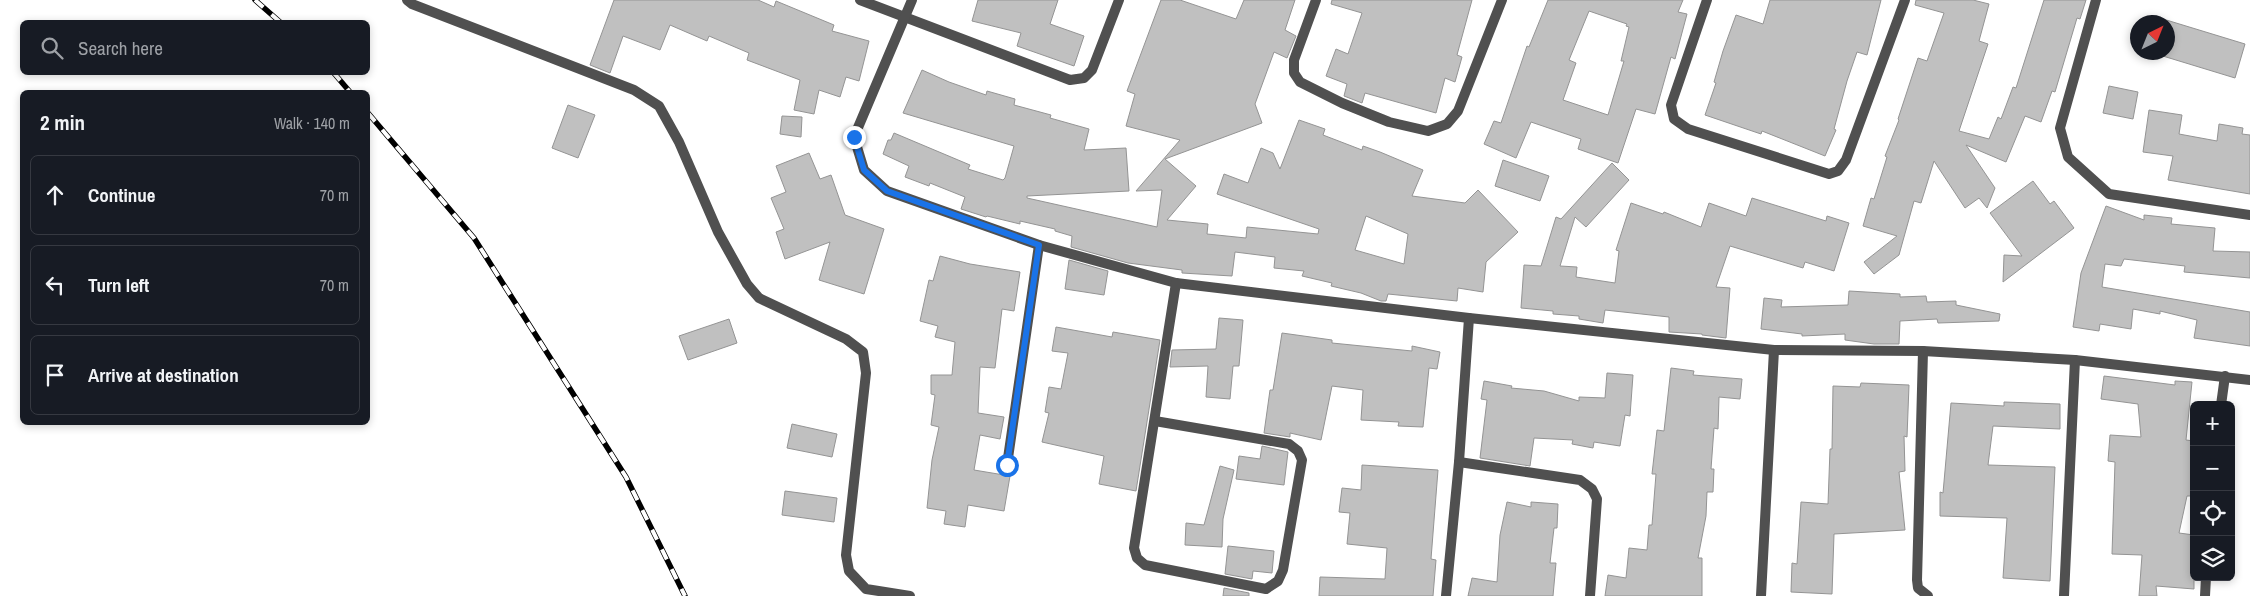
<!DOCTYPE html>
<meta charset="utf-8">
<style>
:root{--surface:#171b24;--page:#242831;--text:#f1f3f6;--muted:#9ea1a6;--line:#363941}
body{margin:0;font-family:"Archivo Narrow",sans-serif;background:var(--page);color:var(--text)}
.controls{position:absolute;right:15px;bottom:15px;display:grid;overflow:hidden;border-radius:8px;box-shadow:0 2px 8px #0003}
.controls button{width:45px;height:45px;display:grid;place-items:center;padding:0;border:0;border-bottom:1px solid var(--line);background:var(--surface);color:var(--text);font:25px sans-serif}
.compass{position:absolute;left:2130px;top:15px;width:45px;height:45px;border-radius:50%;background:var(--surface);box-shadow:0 2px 8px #0003;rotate:43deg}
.stop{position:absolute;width:15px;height:15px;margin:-11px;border:4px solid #1a73e8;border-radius:50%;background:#fff}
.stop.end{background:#1a73e8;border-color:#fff;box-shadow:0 1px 5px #0008}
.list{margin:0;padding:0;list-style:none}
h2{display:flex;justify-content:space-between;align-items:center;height:65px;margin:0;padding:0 20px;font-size:21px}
h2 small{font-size:16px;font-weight:400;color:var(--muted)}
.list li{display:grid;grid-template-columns:32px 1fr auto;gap:15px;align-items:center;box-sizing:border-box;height:80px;margin:0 10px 10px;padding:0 10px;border:1px solid var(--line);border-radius:8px}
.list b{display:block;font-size:19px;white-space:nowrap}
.list em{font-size:16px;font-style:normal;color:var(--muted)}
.icon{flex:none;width:28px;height:28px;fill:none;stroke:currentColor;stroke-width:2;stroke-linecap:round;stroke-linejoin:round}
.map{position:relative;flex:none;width:2250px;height:596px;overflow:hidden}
.search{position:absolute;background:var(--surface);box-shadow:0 2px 8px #0003;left:20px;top:20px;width:350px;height:55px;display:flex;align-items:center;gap:12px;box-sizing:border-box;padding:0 18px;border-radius:8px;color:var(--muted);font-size:19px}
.panel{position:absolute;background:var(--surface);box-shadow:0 2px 8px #0003;left:20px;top:90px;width:350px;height:335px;border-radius:8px}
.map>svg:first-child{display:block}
.building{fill:#c0c0c0;stroke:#949494;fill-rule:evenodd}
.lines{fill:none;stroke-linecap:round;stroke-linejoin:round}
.minor{stroke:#505050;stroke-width:10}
.rail-casing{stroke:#000;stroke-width:5.5}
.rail{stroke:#fff;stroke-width:4;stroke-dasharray:11;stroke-linecap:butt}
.route{stroke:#1a73e8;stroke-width:6}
</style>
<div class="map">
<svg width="2250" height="596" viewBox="0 0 2250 596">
<rect width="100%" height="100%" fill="#fff"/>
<!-- building -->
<g class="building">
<path d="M614,0H758L774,7L776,1L834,25L832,31L869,41L859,81L846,77L840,97L819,90L814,114L794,110L800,80L747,60L749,53L709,36L707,41L670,25L660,50L623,36L610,73L590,65Z"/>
<path d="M978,0H1058L1050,24L1084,36L1074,66L1017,46L1021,33L972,21Z"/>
<path d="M1161,0H1180L1236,19L1244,0H1295L1285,30L1296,36L1287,58L1274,52L1255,104L1262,123L1165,159L1196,186L1167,220L1208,224L1207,234L1246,238L1247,227L1318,234L1319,229L1217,194L1224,174L1248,183L1261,148L1273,153L1280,169L1299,120L1325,129L1323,135L1362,150L1363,146L1380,152L1423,170L1412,196L1465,203L1478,190L1518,232L1486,262L1483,292L1458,288L1457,301L1388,294L1386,301H1381L1361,293L1331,286L1332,283L1302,276L1304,271L1274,268L1275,257L1235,252L1232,276L1182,273V270L1128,263L1071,247L1072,236L1055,231V229L1020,221V224L987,216L986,217L961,209L965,197L930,183L929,186L905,177L909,166L883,154L888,140H891L894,133L970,165L968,169L1003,180L1005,178L1014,146L903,113L922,70L949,82L986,95L987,91L1015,99L1014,105L1051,115L1050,118L1089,129L1084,150L1126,148L1129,191L1027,196V198L1157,227L1162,190L1136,191L1180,140L1126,126L1135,94L1127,91ZM1366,216L1408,234L1404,264L1355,250Z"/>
<path d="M1332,0H1472L1457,55L1462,57L1455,82L1445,78L1436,113L1365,93L1362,103L1344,96L1347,84L1326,76L1336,49L1348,54L1362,13L1331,4Z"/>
<path d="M1548,0H1683L1678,12L1687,14L1675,59L1671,57L1655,114L1636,109L1618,163L1578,149L1581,139L1531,122L1516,158L1484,144L1494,121L1501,123L1527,46L1529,47ZM1589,11L1627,24L1626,26L1629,27L1621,61H1624L1608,115L1563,100L1576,63L1569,60Z"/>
<path d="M1770,0H1881L1867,55L1857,52L1847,81L1834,129L1836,130L1825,156L1762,131L1761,134L1705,115L1716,83L1714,82L1723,51L1736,15L1763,24Z"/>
<path d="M1916,0H1973L1989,4L1979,41L1988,44L1959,131L1989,139L1998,117L2001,119L2013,87L2016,88L2044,0H2086L2080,19L2077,18L2055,92L2052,91L2041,122L2025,116L2006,162L1966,145L1995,188L1987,208L1979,198L1965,208L1934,161L1921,203L1914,201L1899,255L1874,274L1864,262L1897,236L1863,226L1871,198L1874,199L1887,157L1885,156L1899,120L1898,119L1918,58L1927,61L1944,13L1915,5Z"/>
<path d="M2163,19L2245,44L2235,78L2153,53L2168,52V22H2162Z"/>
<path d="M2109,86L2138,92L2133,119L2103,113Z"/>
<path d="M568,105L595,115L578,158L552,148Z"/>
<path d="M2149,110L2182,115L2179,134L2217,141L2219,124L2243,128L2242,134L2250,135V194L2168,180L2173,156L2143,152Z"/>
<path d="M782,116L802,117L801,137L780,134Z"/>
<path d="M809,153L820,179L831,175L845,215L884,229L864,294L819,280L830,242L785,259L776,232L784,229L771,198L786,192L776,166Z"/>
<path d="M1503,160L1549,176L1540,201L1495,186Z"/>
<path d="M1612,163L1629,180L1586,227L1575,217L1560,266L1577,267L1576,277L1615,283L1619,251L1616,250L1631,203L1663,214L1664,212L1701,227L1709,203L1746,216L1752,198L1826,221L1827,216L1849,223L1834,271L1805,262L1803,268L1730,246L1716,287L1730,288L1726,338L1702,335V334L1669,332V317L1605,310L1603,323L1579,319V316L1553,314V311L1521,308L1524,265L1541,266L1556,217L1561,219Z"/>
<path d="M2033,181L2050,204L2054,201L2074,228L2003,282L2004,255L2022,256L1990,213Z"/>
<path d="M2106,206L2144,220V215L2172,218L2171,224L2215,228L2213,251L2250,252V278L2184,272L2185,266L2124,259L2121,266L2105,264L2102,287L2250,312V346L2194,338L2197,320L2160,311V314L2133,309L2131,329L2100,324L2099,331L2073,327L2081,273Z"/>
<path d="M940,256L970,264L1020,272L1014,311L1002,309L995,368L980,367L978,413L1004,417L1000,439L980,435L974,470L1010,476L1004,511L968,505L965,527L944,524L946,511L927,508L932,460L939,427L931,425L935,395L931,394V375H952L955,342L935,337L938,326L920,321L929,280L933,281Z"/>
<path d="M1069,260L1108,271L1104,295L1065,289Z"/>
<path d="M1849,291L1900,294V297L1926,296L1927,302L1956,301V305L2000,314L1999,321L1938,323L1937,319L1900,321L1899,344H1874L1845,340V334L1802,336V334L1761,329L1764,298L1782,300L1781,307L1848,305Z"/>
<path d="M1219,318L1243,320L1239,366H1233L1230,399L1206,397L1208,366L1170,367L1172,350L1216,349Z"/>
<path d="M729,319L737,343L688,360L679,336Z"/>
<path d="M1056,327L1112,337L1113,332L1160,340L1136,491L1099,484L1104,456L1042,442L1049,413L1045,412L1049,387L1061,389L1068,353L1052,351Z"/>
<path d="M1282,333L1332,340V343L1412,351V346L1440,352L1437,369L1429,368L1423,427L1398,426L1399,422L1361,420L1363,390L1332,386L1321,440L1290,433V437L1264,433L1270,390H1273Z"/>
<path d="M1671,368L1694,371L1693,375L1742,379L1740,399L1719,397L1718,429L1714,428L1711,469H1714L1713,492H1707L1706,516L1698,558H1702V596H1605L1608,575L1626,578L1629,548L1647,550L1649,525H1652L1656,474H1652L1657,430L1664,431Z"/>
<path d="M1607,373L1633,375L1630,416L1625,415L1620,446L1594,442L1593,448L1572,444L1573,440L1534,438L1530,466L1480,458L1487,400L1481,399L1484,381L1512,386L1511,388L1544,391L1579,401V397L1605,398Z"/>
<path d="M2104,376L2175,385V381L2192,382L2186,440L2194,441V496H2187L2179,533L2194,535V589L2156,586L2157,596H2139L2142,555L2112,554L2115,462L2108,461L2110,435L2141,437L2138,404L2101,399Z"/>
<path d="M1861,383L1909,385L1907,437L1904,436L1905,471L1899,472L1905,530L1834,534L1832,594L1791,592L1792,563L1797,564L1801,502L1828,504L1830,449H1832L1833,386L1860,387Z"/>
<path d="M2004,402L2060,404V429L1993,426L1988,465L2055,467L2050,581L2003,578L2007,518L1940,516V492L1943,493L1951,403L2004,406Z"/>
<path d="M792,424L837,434L832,457L787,448Z"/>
<path d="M1262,446L1288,452L1284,485L1236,479L1239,456L1260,459Z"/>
<path d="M1362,465L1438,470L1431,559L1436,560L1433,596H1319L1320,577L1385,579L1387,548L1347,544L1350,513L1339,512L1342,488L1361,490Z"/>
<path d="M1220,466L1234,470L1223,519L1222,547L1185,545L1186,523L1204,525Z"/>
<path d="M785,491L837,498L834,522L782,515Z"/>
<path d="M1507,502L1531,507V502L1558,504L1557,528H1554L1550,563H1556L1553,596H1468L1472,578L1497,582L1500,535Z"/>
<path d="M1228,546L1274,551L1272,573L1253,571L1252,579L1225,574Z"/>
<path d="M1224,588L1249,593V596H1223Z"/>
</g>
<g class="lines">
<!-- minor -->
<g class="minor">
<path d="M407,0L412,4L634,90L659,106L679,142L718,232L747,284L759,298L846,339L863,352L866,373L846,555L849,571L866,589L910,596"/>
<path d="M860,0L1070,80L1084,78L1092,70L1119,0"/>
<path d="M912,0L854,137L864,170L887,191L1039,245L1176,283L1469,318L1774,350L1923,351L2075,360L2250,380"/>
<path d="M1316,0L1294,60V73L1300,82L1342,103L1389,122L1428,131L1447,124L1458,111L1502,0"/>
<path d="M1707,0L1671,105L1674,119L1688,129L1829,174L1838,171L1846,160L1905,0"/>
<path d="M2096,0L2060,128L2068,157L2109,194L2250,215"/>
<path d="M1923,351L1917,580L1918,588L1928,596"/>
<path d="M2221,405L2225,376"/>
<path d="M1155,421L1289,444L1298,451L1302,460L1283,570L1278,581L1266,589L1145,565L1137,558L1134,548L1176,283"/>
<path d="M1459,462L1580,480L1592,489L1597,499L1590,596"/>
<path d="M1007,465L1039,245"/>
<path d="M1446,596L1459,462L1469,318"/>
<path d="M1761,596L1774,350"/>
<path d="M2064,596L2075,360"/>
<path d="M2205,596L2206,577"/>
</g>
<!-- rail casing -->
<g class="rail-casing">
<g id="rail">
<path d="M255,0L280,22"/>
<path d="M333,72L350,92"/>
<path d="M368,113L474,238L626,477L685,596"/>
</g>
</g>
<!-- rail -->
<use href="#rail" class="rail"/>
</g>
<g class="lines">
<!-- route -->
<path class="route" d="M854,137L864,170L887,191L1039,245L1007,465"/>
</g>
</svg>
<div class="controls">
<button>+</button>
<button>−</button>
<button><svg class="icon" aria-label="locate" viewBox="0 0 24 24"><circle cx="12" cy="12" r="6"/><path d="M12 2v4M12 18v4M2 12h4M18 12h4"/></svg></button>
<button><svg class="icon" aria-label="layers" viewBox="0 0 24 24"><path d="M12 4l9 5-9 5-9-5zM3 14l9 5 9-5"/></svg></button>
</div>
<svg class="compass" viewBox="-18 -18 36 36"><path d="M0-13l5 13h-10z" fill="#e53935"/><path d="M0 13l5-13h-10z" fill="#9ea1a6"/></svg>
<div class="stop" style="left:1007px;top:465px"></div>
<div class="stop end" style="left:854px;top:137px"></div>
<div class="search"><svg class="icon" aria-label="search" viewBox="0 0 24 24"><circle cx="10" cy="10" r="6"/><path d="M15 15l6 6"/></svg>Search here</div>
<section class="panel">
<h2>2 min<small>Walk · 140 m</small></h2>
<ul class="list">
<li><svg class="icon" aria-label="ahead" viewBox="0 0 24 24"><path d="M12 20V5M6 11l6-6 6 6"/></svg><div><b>Continue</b></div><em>70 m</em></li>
<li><svg class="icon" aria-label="left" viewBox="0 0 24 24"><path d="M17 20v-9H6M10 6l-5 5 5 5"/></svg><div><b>Turn left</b></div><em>70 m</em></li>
<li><svg class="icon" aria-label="arrive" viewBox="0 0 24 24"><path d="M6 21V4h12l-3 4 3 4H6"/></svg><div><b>Arrive at destination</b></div></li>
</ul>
</section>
</div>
